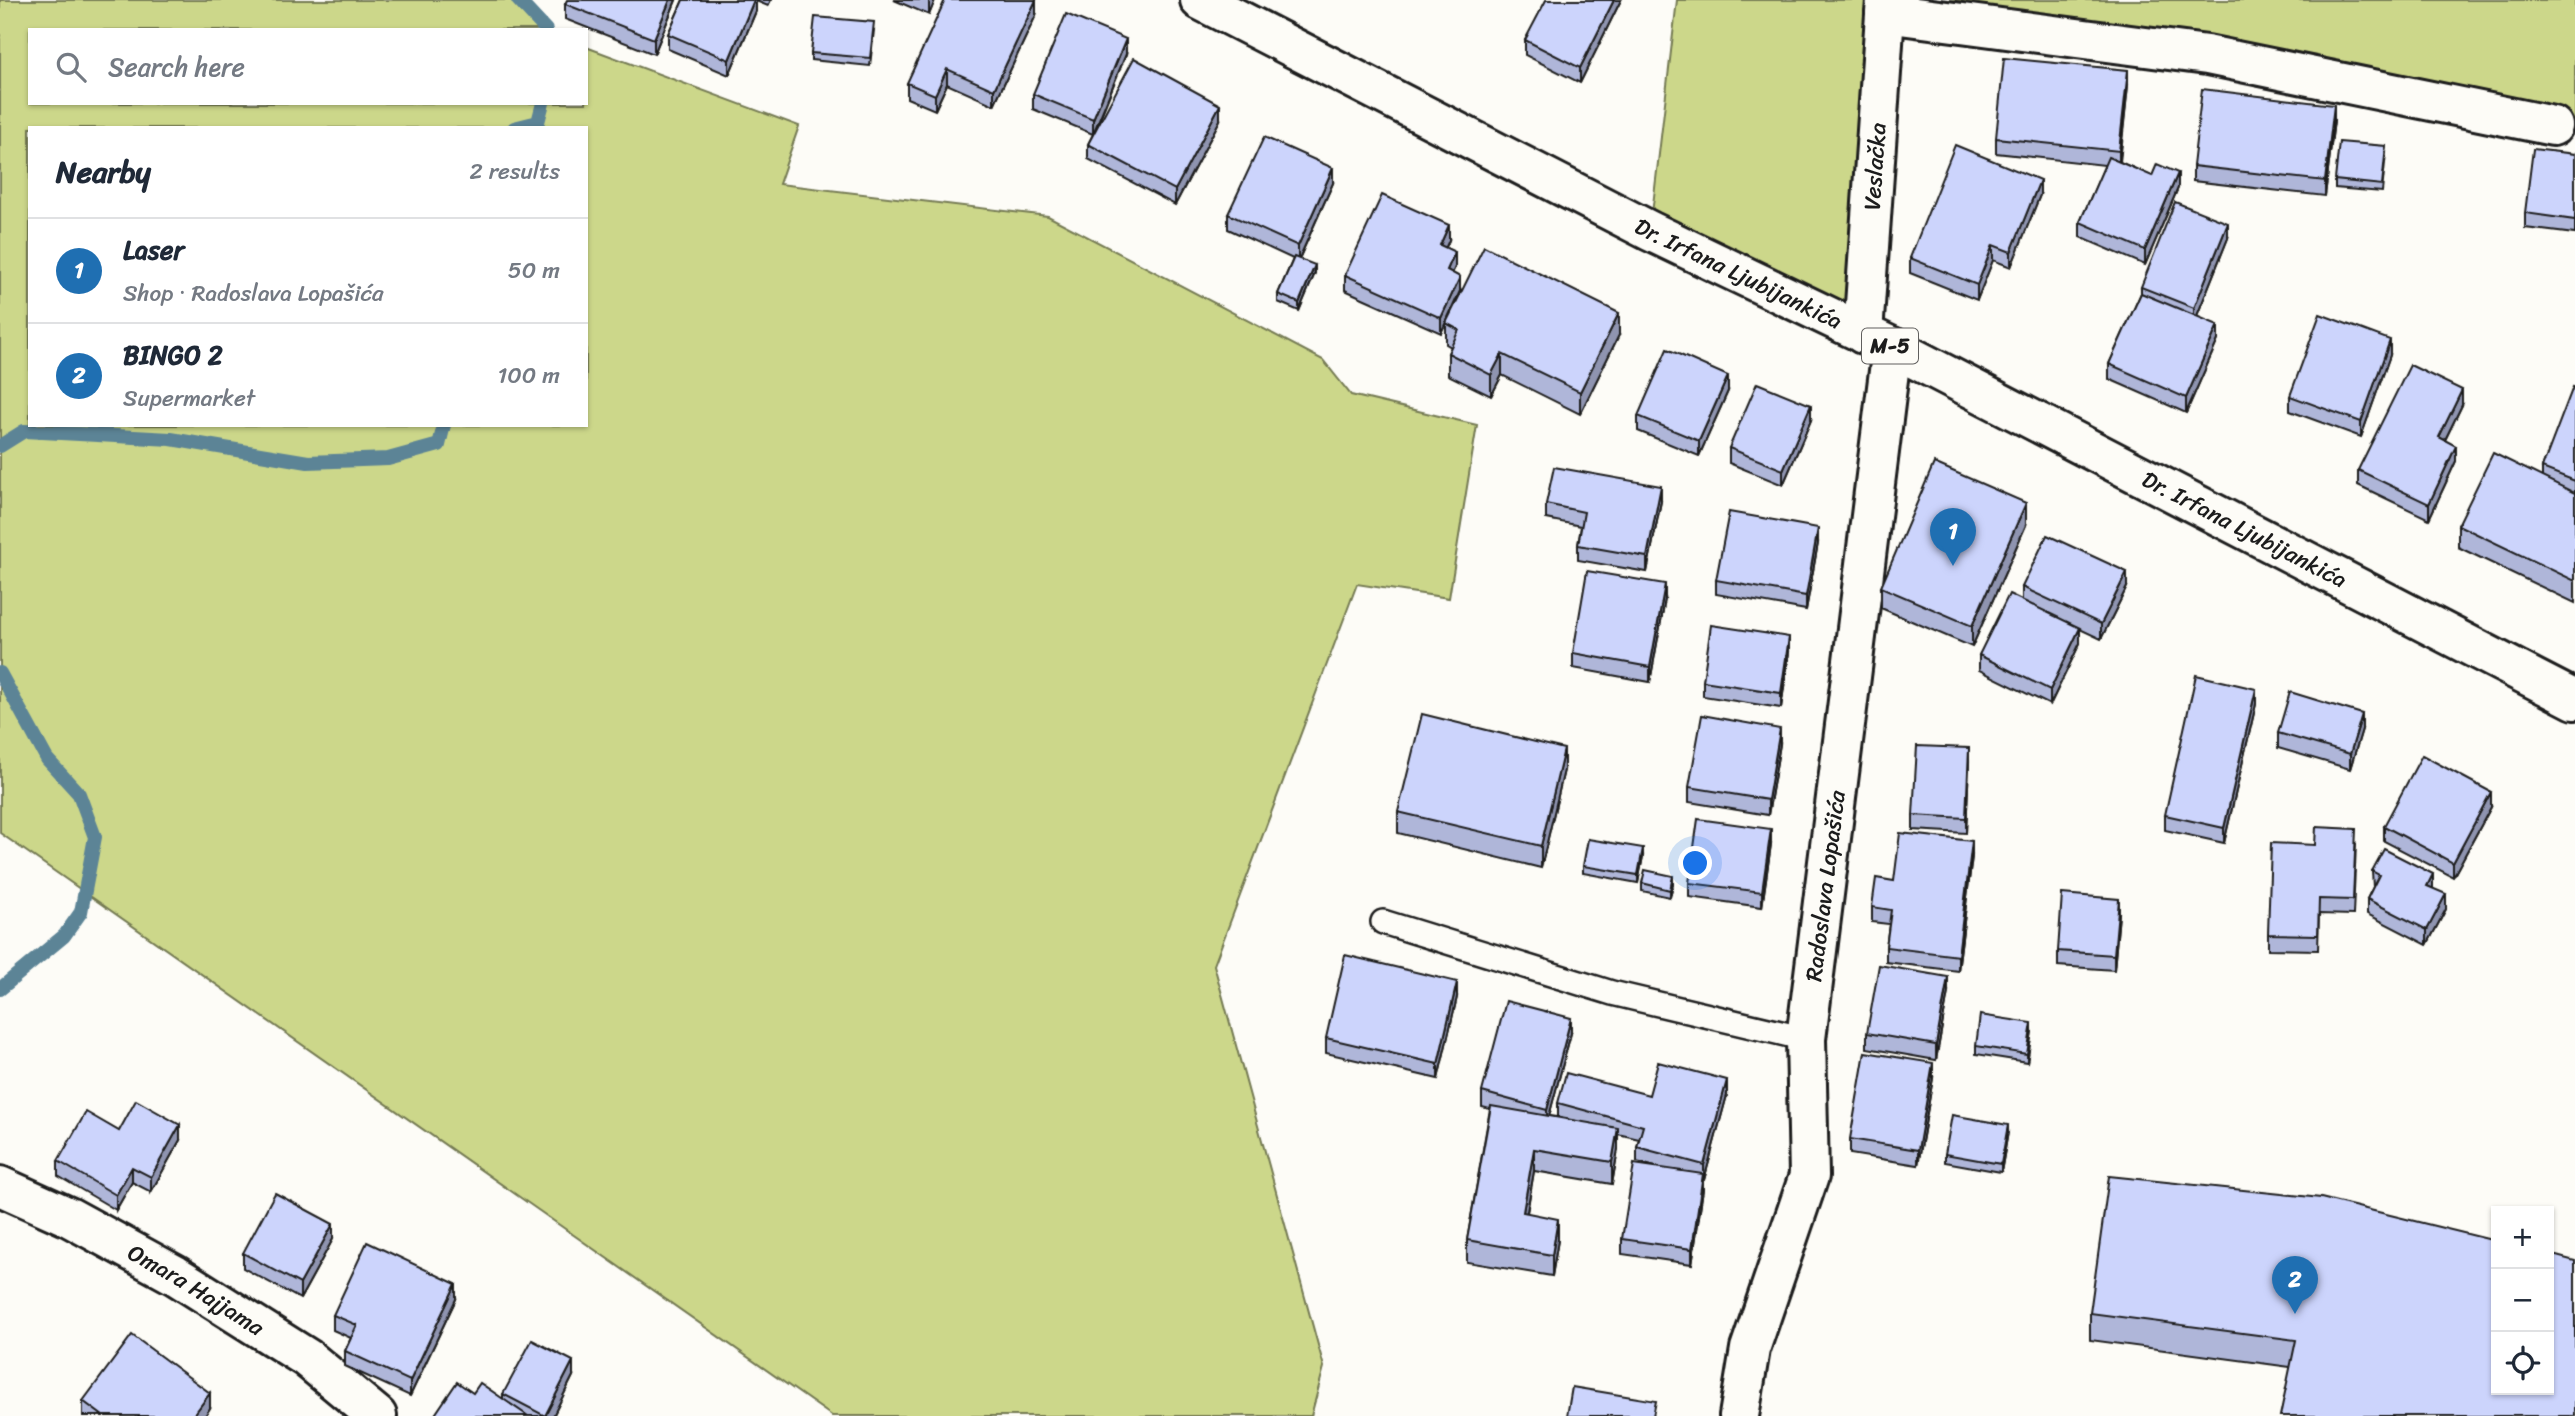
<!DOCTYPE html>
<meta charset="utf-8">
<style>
:root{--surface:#fff;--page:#f2f2f3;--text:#1f2937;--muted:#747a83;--line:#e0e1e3;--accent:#1f6fb2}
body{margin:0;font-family:Sriracha,sans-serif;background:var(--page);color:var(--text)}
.controls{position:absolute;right:21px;bottom:21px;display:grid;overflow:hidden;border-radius:0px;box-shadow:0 2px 5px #0004}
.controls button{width:63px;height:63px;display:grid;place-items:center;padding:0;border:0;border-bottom:2px solid var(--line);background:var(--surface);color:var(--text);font:35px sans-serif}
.you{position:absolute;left:1696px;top:864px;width:24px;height:24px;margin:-18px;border:5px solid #fff;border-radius:50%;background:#1a73e8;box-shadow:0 0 0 10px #1a73e833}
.badge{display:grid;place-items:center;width:46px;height:46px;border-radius:50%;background:var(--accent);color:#fff;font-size:23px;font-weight:700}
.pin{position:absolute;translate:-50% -58px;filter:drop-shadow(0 2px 4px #0008)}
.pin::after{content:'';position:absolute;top:37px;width:24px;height:21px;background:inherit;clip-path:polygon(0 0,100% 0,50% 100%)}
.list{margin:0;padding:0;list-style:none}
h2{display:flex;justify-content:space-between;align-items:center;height:91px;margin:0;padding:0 28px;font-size:30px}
h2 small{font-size:23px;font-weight:400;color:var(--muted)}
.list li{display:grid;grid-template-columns:46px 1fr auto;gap:21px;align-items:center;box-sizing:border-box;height:105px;padding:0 28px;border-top:2px solid var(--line)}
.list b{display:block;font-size:26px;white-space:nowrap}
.list p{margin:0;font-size:23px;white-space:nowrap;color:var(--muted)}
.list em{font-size:23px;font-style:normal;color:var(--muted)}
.icon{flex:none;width:38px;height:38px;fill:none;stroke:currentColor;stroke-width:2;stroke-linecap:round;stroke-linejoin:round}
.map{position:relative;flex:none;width:2575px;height:1416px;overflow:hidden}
.search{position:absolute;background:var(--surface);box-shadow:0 2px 5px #0004;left:28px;top:28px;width:560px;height:77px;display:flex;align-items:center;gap:18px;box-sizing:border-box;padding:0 24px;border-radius:0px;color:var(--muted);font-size:26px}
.panel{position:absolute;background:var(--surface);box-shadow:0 2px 5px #0004;left:28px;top:126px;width:560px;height:301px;border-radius:0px}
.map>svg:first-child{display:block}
.green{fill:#ccd78a;stroke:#747a53;stroke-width:2;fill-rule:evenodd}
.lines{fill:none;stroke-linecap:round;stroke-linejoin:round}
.stream{stroke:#5c8496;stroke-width:14}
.service-casing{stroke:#1c1c1c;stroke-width:28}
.minor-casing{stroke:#1c1c1c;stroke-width:44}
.primary-casing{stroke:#1c1c1c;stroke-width:44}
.service{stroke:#fdfcf7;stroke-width:23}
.minor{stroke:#fdfcf7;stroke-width:38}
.primary{stroke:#fdfcf7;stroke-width:38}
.wall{fill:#afb6d9;stroke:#1c1c1c;stroke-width:2}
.shaded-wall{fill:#8f94b0;stroke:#1c1c1c;stroke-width:2}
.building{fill:#ccd4fc;stroke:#1c1c1c;stroke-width:2}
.labels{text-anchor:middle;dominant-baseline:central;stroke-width:6;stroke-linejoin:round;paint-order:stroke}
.shield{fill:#fdfcf7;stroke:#605f5e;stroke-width:2}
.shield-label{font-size:21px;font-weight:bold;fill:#1c1c1c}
.street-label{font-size:23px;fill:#1c1c1c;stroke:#fdfcf7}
</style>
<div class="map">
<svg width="2575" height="1416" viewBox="0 0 2575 1416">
<rect width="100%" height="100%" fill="#fdfcf7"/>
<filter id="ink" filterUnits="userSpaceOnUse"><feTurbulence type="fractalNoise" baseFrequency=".0143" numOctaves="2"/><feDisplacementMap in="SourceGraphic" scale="14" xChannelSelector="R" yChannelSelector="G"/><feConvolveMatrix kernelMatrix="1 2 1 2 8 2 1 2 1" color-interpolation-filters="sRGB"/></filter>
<g filter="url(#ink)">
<!-- green -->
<g class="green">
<path d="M0,0H518L546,30H30V103H586V47L799,126L779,184L1048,216L1323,360L1351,395L1477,425L1449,598L1357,584L1214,965L1324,1367L1311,1416H832L0,833ZM30,128H586V425H30Z"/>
<path d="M1677,0H2575V128L1886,13L1863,334L1650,231Z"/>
</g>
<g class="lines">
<!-- stream -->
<g class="stream">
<path d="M518,0L546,30"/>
<path d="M514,128L538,122L543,103"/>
<path d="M0,446L24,431L171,439L308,462L388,459L439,445L444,425"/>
<path d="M0,673L47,759L79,794L95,837L81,912L64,936L0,989"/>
</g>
<!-- service casing -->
<g class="service-casing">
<path id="service" d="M1383,922L1612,993L1806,1039"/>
</g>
<!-- minor casing -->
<g class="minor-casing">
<g id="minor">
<path d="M1885,13L2207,55L2553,126"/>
<path id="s1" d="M1863,334L1886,0"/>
<path id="s2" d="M0,1186L69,1217L175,1275L307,1358L377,1416"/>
<path id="s3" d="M1739,1416L1750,1349L1809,1176L1806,1039L1892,347"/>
</g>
</g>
<!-- primary casing -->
<g class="primary-casing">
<g id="primary">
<path id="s4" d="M1200,0L1650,231L1892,347L2575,700"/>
</g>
</g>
<!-- service -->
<use href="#service" class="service"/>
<!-- minor -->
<use href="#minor" class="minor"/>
<!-- primary -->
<use href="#primary" class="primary"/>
</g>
<!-- wall -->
<g class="wall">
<path d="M676,0L654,54L565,19V4Z"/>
<path d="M683,0H771L768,6L756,1V11L729,75L668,49V34Z"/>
<path d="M894,0H935L929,15Z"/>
<path d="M1621,0L1580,83L1525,55V40Z"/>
<path d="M1036,15L994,105L947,84L935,110L907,98V83Z"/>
<path d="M874,30L870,66L811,60V53Z"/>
<path d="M1126,54L1095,131L1220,120L1175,205L1088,159V144L1093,134L1033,109V94Z"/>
<path d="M2128,85L2120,162L2178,188L2145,265L2080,237V222L2105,165L1996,153V138Z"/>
<path d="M2334,120L2325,196L2193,181V166Z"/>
<path d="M2386,153L2382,192L2335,188V180Z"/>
<path d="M2575,154V234L2525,228V213Z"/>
<path d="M1333,183L1299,259L1315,273L1299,311L1278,302V294L1293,259L1228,229V214Z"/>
<path d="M2040,195L2011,267L1993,260L1977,300L1910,273V258Z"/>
<path d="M2228,238L2197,316L2218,340L2186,413L2109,379V364L2141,293V287Z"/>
<path d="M1449,240L1446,247L1455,267L1452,273L1460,291L1441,333L1345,290V275Z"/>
<path d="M1446,323L1619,335L1580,414L1502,375L1491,396L1448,375V353L1451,347L1446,344Z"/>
<path d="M2390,355L2361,437L2290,411V396Z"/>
<path d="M2575,388V603L2458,547V525L2542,477V468Z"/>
<path d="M1728,391L1699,456L1638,431V416Z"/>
<path d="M2462,405L2445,440L2456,461L2429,519L2358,485V470Z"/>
<path d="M1811,420L1783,485L1729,463V448Z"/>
<path d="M1661,501L1647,572L1578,560V545L1581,526L1546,519V504Z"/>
<path d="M2026,525L1972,647L1881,608V587Z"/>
<path d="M1818,543L1806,610L1716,594V580Z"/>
<path d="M2022,587H2127L2101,639L2080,629V643L2050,705L1979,670V655L2022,600Z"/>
<path d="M1665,599L1650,682L1573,668V653Z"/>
<path d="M1789,652L1781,708L1703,696V681Z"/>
<path d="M2256,704L2224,843L2165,830V815Z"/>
<path d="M2362,729L2350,769L2278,748V733Z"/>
<path d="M1780,744L1768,815L1689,802V787Z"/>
<path d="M1969,763L1966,833L1913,830V815Z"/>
<path d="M1564,770L1541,868L1398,833V812Z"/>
<path d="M2491,807L2453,877L2384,841V826Z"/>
<path d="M1771,844L1762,907L1689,897V883Z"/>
<path d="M2356,844L2353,915L2319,914L2318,950L2268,949V934L2315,845Z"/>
<path d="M1643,856L1638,883L1583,873V866Z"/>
<path d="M1972,856L1958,971L1886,962V947L1889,924L1872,922V907L1894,881Z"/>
<path d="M2372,871L2433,888L2446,909L2427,945L2367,914V899L2373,887Z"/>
<path d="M1642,883L1673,884L1670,897L1642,891Z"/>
<path d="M2119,914L2114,970L2058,966V951Z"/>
<path d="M1948,992L1936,1060L1867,1048V1033Z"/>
<path d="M1457,997L1438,1079L1326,1053V1038Z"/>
<path d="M2032,1031L2027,1062L1976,1054V1046Z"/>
<path d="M1571,1033L1549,1116L1558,1117V1103L1649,1095H1727L1704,1180H1703V1189L1692,1264L1622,1254V1239L1656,1167L1637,1162V1147L1639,1139L1618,1134V1149L1612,1184L1534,1171L1527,1213L1558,1240L1552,1276L1467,1262V1240L1490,1109L1482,1107V1092Z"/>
<path d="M1933,1078L1918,1165L1850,1154V1139Z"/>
<path d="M119,1131L180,1140L151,1192L132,1182L116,1210L58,1176V1161Z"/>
<path d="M2008,1132L2001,1172L1945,1162V1154Z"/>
<path d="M333,1239L300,1299L243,1268V1253Z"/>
<path d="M2575,1261L2290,1367L2090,1340V1313Z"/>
<path d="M456,1299L410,1396L345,1366V1351L351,1338L333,1330V1315Z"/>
<path d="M573,1376L553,1416H434L473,1393L503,1399V1394Z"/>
<path d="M83,1401L210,1408L205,1416H83Z"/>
</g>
<!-- shaded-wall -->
<g class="shaded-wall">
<path d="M670,0H676L654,54V39Z"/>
<path d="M754,0H756V11L729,75V60Z"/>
<path d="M929,0H935L929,15Z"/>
<path d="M1036,0V15L994,105V90Z"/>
<path d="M1614,0H1621L1580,83V68Z"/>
<path d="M1126,39V54L1093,134V119Z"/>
<path d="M947,69V84L935,110V95Z"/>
<path d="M2128,70V85L2119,166V151Z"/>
<path d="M1220,105V120L1175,205V190Z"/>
<path d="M2334,105V120L2325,196V181Z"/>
<path d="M1333,168V183L1298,261V246Z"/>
<path d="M2178,173V188L2145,265V250Z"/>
<path d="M2040,180V195L2011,267V252Z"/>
<path d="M2228,223V238L2194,323V308Z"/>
<path d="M1449,225V240L1440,260V245Z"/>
<path d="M1993,245V260L1977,300V285Z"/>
<path d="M1455,252V267L1447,285V270Z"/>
<path d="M1315,265V273L1299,311V303Z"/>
<path d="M1460,277V291L1441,333V318Z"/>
<path d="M1619,313V335L1580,414V392Z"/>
<path d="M2218,325V340L2186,413V398Z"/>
<path d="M2390,340V355L2361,437V422Z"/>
<path d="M1502,354V375L1491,396V375Z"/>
<path d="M1728,376V391L1699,456V441Z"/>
<path d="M2462,390V405L2439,452V437Z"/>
<path d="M1811,405V420L1783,485V470Z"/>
<path d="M2456,446V461L2429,519V504Z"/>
<path d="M1661,486V501L1647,572V557Z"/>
<path d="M2026,503V525L1972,647V626Z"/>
<path d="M1818,528V543L1806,610V596Z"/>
<path d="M2127,572V587L2101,639V624Z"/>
<path d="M1665,584V599L1650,682V667Z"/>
<path d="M2080,628V643L2050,705V690Z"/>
<path d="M1789,637V652L1781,708V693Z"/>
<path d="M2256,689V704L2224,843V828Z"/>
<path d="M2362,714V729L2350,769V754Z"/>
<path d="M1780,729V744L1768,815V800Z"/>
<path d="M1969,748V763L1966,833V818Z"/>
<path d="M1564,749V770L1541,868V846Z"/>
<path d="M2491,792V807L2453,877V863Z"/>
<path d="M1771,829V844L1762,907V892Z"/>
<path d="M1972,841V856L1958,971V956Z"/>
<path d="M1643,848V856L1638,883V875Z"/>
<path d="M2433,874V889L2427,886Z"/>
<path d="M1673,876V884L1670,897V890Z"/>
<path d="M2446,894V909L2427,945V930Z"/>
<path d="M2119,899V914L2114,970V955Z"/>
<path d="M1948,977V992L1936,1060V1045Z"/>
<path d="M1457,982V997L1438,1079V1064Z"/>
<path d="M1571,1018V1033L1547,1124V1110Z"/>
<path d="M2032,1023V1031L2027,1062V1054Z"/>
<path d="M1933,1063V1078L1918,1165V1150Z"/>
<path d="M1727,1080V1095L1704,1180V1165Z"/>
<path d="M180,1125V1140L151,1192V1177Z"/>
<path d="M2008,1125V1132L2001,1172V1164Z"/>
<path d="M1618,1128V1149L1612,1184V1162Z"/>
<path d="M1534,1149V1171L1523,1234V1212Z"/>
<path d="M132,1167V1182L116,1210V1195Z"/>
<path d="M1703,1174V1189L1692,1264V1249Z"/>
<path d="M1558,1219V1240L1552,1276V1255Z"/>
<path d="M333,1224V1239L300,1299V1284Z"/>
<path d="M456,1284V1299L410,1396V1381Z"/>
<path d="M573,1361V1376L553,1416H545Z"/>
<path d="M210,1393V1408L205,1416H193Z"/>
</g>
<!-- building -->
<g class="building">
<path d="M567,0H670L654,39L565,4Z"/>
<path d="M683,0H754L729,60L668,34Z"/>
<path d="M945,0H1036L994,90L947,69L935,95L907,83Z"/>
<path d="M1546,0H1614L1580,68L1525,40Z"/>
<path d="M1066,14L1126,39L1093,119L1033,94Z"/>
<path d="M815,17L874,22L870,58L811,53Z"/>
<path d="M1134,58L1220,105L1175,190L1088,144Z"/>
<path d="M2004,58L2128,70L2119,151L1996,138Z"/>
<path d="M2202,89L2334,105L2325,181L2193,166Z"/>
<path d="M1264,137L1333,168L1298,246L1228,214Z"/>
<path d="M2339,142L2386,146L2382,185L2335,180Z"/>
<path d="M1955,145L2040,180L2011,252L1993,245L1977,285L1910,258Z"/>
<path d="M2533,149L2575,154V220L2525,213Z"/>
<path d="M2108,157L2152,176L2157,164L2178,173L2145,250L2080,222Z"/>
<path d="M1382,195L1449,225L1440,245L1455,252L1447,270L1460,277L1441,318L1345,275Z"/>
<path d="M2175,202L2228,223L2194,308L2141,287Z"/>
<path d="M1484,246L1619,313L1580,392L1502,354L1491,375L1448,353L1459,330L1446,323Z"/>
<path d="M1294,257L1315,265L1299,303L1278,294Z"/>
<path d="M2141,293L2218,325L2186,398L2109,364Z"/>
<path d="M2320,314L2390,340L2361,422L2290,396Z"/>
<path d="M1667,349L1728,376L1699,441L1638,416Z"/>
<path d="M2410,365L2462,390L2439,437L2456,446L2429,504L2358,470Z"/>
<path d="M1757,383L1811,405L1783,470L1729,448Z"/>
<path d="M2573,387L2575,388V481L2542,468Z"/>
<path d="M2493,453L2575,493V581L2458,525Z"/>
<path d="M1934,463L2026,503L1972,626L1881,587Z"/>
<path d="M1554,467L1661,486L1647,557L1578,545L1584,512L1546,504Z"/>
<path d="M1729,512L1818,528L1806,596L1716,580Z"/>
<path d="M2047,535L2127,572L2101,624L2022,587Z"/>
<path d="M1587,571L1665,584L1650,667L1573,653Z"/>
<path d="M2009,594L2080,628L2050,690L1979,655Z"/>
<path d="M1711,625L1789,637L1781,693L1703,681Z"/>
<path d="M2196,675L2256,689L2224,828L2165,815Z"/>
<path d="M2290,692L2362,714L2350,754L2278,733Z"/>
<path d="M1422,714L1564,749L1541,846L1398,812Z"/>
<path d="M1702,715L1780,729L1768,800L1689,787Z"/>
<path d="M1917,746L1969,748L1966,818L1913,815Z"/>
<path d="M2422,755L2491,792L2453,863L2384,826Z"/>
<path d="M1698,819L1771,829L1762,892L1689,883Z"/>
<path d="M2316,827L2356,829L2353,900L2319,899L2318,935L2268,934L2271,843L2315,845Z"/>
<path d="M1900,833L1972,841L1958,956L1886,947L1891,910L1872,907L1876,878L1894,881Z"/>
<path d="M1588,839L1643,848L1638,875L1583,866Z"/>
<path d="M2384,849L2433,874L2427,886L2446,894L2427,930L2367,899L2379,875L2372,871Z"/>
<path d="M1645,870L1673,876L1670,890L1642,883Z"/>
<path d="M2062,894L2119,899L2114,955L2058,951Z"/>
<path d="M1345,955L1457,982L1438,1064L1326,1038Z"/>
<path d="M1879,965L1948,977L1936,1045L1867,1033Z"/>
<path d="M1506,1001L1571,1018L1547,1110L1482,1092Z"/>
<path d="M1980,1015L2032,1023L2027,1054L1976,1046Z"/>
<path d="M1865,1052L1933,1063L1918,1150L1850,1139Z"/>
<path d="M1658,1062L1727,1080L1704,1165L1637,1147L1643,1126L1558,1103L1566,1073L1649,1095Z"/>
<path d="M136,1100L180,1125L151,1177L132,1167L116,1195L58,1161L86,1112L119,1131Z"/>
<path d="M1491,1106L1618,1128L1612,1162L1534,1149L1523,1212L1558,1219L1552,1255L1467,1240Z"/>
<path d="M1952,1115L2008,1125L2001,1164L1945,1154Z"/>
<path d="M1634,1164L1703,1174L1692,1249L1622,1239Z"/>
<path d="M2109,1176L2321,1198L2496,1241V1390H2549V1254L2575,1261V1416H2280L2296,1340L2090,1313Z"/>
<path d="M275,1193L333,1224L300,1284L243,1253Z"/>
<path d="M367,1242L456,1284L410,1381L345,1351L357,1325L333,1315Z"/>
<path d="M132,1335L210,1393L193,1416H103L83,1401Z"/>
<path d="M532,1340L573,1361L545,1416L503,1394Z"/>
<path d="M457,1382L473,1393L480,1383L528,1416H434Z"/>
<path d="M1572,1387L1656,1401L1653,1416H1567Z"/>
</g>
</g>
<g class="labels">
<!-- shield labels -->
<rect class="shield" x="1862" y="328.5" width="56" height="35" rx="5"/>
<g class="shield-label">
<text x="1890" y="346">M-5</text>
</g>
<!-- street labels -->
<g class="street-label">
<text stroke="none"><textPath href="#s1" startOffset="168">Veslačka</textPath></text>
<text stroke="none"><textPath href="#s4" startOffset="604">Dr. Irfana Ljubijankića</textPath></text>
<text stroke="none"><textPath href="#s4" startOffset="1171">Dr. Irfana Ljubijankića</textPath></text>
<text stroke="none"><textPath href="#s3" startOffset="542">Radoslava Lopašića</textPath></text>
<text stroke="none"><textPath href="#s2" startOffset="222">Omara Hajjama</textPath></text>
</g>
</g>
</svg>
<div class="controls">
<button>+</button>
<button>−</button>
<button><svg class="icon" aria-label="locate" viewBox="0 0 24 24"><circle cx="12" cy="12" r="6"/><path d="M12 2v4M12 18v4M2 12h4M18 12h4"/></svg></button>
</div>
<div class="you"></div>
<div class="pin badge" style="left:1953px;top:566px">1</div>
<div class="pin badge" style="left:2295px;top:1314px">2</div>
<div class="search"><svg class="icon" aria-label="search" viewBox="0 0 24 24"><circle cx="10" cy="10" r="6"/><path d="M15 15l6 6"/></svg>Search here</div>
<section class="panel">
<h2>Nearby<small>2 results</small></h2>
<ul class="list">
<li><span class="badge">1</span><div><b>Laser</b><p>Shop · Radoslava Lopašića</p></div><em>50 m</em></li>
<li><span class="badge">2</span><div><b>BINGO 2</b><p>Supermarket</p></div><em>100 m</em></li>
</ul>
</section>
</div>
